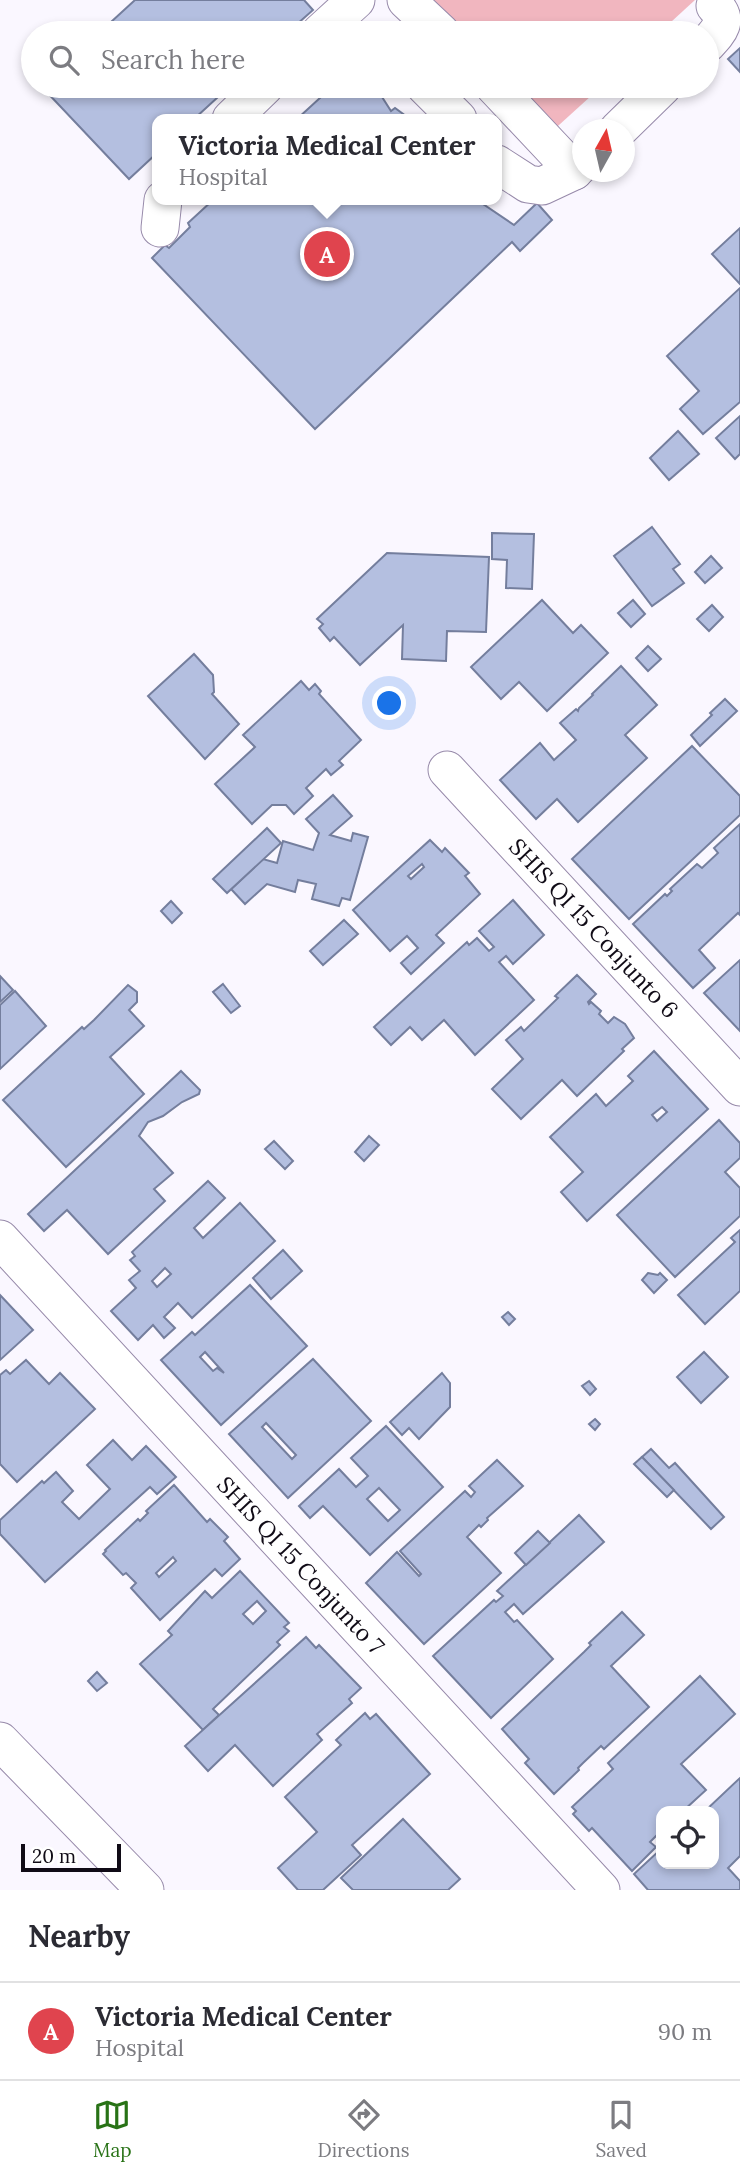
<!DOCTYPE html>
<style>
:root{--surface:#fff;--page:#f2f2f3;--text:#2b2b33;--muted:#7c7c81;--line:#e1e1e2;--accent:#287216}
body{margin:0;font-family:Lora,serif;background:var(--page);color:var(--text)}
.controls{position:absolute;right:21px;bottom:21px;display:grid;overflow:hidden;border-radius:14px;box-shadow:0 4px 10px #0003}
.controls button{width:63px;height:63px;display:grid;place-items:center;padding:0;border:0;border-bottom:2px solid var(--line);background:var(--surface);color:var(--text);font:35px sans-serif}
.compass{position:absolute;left:572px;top:119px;width:63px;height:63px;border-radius:50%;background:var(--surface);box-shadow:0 4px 10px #0003;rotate:8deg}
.scale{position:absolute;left:21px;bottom:18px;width:100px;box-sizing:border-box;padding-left:7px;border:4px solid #100b16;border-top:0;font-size:19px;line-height:24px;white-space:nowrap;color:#100b16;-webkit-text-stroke:5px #fff;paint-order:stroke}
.you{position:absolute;left:390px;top:704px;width:24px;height:24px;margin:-18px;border:5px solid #fff;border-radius:50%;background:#1a73e8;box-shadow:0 0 0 10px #1a73e833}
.badge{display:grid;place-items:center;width:46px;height:46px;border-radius:50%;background:var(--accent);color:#fff;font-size:23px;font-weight:700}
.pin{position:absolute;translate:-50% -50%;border:4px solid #fff;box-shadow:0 2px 7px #0006}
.popup{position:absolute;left:152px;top:114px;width:350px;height:91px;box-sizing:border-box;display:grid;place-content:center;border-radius:14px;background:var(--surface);filter:drop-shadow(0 2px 5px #0005);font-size:23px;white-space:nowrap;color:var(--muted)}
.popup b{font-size:26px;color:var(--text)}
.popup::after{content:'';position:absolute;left:50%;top:100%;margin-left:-14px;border:14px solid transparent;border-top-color:var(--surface)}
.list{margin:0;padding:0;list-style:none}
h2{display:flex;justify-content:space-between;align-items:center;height:91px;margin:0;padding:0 28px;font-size:30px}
h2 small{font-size:23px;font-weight:400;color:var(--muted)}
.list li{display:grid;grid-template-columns:46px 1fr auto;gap:21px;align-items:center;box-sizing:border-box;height:98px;padding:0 28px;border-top:2px solid var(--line)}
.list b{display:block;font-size:26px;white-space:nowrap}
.list p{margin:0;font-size:23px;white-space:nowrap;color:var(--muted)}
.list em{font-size:23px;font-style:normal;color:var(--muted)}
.icon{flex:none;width:38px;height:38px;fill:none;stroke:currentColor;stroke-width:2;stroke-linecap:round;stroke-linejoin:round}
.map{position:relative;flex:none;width:740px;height:1890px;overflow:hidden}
.search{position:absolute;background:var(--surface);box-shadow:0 4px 10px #0003;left:21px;right:21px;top:21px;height:77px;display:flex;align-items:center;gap:18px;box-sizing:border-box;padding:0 24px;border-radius:38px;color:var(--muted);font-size:26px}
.sheet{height:189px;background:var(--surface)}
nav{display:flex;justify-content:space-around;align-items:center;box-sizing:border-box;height:98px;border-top:2px solid var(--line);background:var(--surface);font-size:19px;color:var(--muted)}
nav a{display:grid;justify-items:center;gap:4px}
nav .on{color:var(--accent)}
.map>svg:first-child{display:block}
.green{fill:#f1b6bf}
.building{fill:#b4bfe0;stroke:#747e9d;stroke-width:2;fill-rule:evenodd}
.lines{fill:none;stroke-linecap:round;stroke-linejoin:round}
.minor-casing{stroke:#978aaa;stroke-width:39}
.minor{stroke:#fff;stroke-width:37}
.labels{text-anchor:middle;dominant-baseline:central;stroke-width:7;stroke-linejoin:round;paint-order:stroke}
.street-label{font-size:23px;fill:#100b16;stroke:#fff}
</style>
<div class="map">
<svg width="740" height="1890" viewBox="0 0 740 1890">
<rect width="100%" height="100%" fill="#faf7ff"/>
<!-- green -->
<g class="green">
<path d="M423,0H695L659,33H454Z"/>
<path d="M502,86H602L548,135Z"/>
</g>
<!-- building -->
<g class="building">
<path d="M135,0H304L313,10L287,33H99Z"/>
<path d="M740,48V72L728,59Z"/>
<path d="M41,86H230L194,119H157V153L129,179Z"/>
<path d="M333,86H375L391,111L395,108L410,119H297Z"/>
<path d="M213,200H477L514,225L537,203L552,220L520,251L512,242L315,429L152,258L165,245L169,248L190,227L188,223Z"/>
<path d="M740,228V284L712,254Z"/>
<path d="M740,288V402L703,434L680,409L699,391L667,356Z"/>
<path d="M740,416V454L735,459L716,438Z"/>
<path d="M678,431L699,454L669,480L650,458Z"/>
<path d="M652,527L680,564L673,569L684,583L652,606L614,556Z"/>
<path d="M492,533L534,534L532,589L506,588L507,560L492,559Z"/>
<path d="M387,553L489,557L486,632L447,631L446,661L402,659L403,625L360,665L334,637L330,641L319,628L323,624L317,619Z"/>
<path d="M711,556L722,568L705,583L695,572Z"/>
<path d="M542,600L573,633L581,625L608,653L547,711L519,682L501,699L471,667Z"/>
<path d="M633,600L645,614L631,627L618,613Z"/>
<path d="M712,605L723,617L709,631L697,619Z"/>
<path d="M648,646L661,659L648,671L636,658Z"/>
<path d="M194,654L213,675L214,692L212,694L239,724L205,759L148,696Z"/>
<path d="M621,666L657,705L625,735L647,758L578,822L557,799L536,819L500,780L540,743L554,760L576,740L560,723L576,709L578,711L579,708L593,695L592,694Z"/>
<path d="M301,681L309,690L315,684L321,691L319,694L361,740L339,761L343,765L331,775L326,769L306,788L313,796L294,814L286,805H272L252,824L215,784L255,747L243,735Z"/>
<path d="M725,699L737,711L700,746L691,735L712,715L710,713Z"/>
<path d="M692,746L740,796V815L629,919L572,859Z"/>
<path d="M333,795L352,816L330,835L351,841L353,833L368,837L350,900L342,898L339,906L312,899L316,884L298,880L295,892L267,884L245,904L231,889L263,859L277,863L283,841L313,850L319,833L306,819Z"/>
<path d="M740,824V915L738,913L699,950L715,968L693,988L633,924L665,894L667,896L672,891L670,889L697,864L702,868L718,853L714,848Z"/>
<path d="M267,828L281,843L227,893L213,879Z"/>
<path d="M430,840L442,852L445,848L469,873L465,876L480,894L436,935L444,943L411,974L401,963L418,948L407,936L390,951L353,910ZM422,864L424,867L411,879L408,876Z"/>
<path d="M513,900L544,935L513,964L506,956L499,962L534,1000L475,1055L444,1020L422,1040L410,1027L391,1045L374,1027L467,942L469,945L477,938L489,951L494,947L479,931Z"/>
<path d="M171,901L182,913L172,923L161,911Z"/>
<path d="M344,920L358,934L323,965L310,951Z"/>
<path d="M740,960V1031L704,993Z"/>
<path d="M577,975L596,994L588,1002L589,1004L591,1002L601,1011L599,1014L608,1023L614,1017L625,1024L634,1038L622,1049L624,1051L577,1096L562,1080L521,1119L492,1089L523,1059L506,1040L521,1027L524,1031L558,998L555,996Z"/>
<path d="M0,976L13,990L0,1002Z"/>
<path d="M223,984L240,1006L231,1013L213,992Z"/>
<path d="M128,985L137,992V1002L129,1010L144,1026L110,1057L144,1094L66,1167L3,1100L82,1027L84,1029L94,1020Z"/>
<path d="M15,991L46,1026L0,1069V1005Z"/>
<path d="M654,1051L708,1109L587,1221L561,1192L583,1172L550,1137L596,1094L606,1106L633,1081L628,1076ZM662,1107L667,1112L657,1121L652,1115Z"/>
<path d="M181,1071L200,1090L199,1094L182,1102L163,1116L148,1122L139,1136L173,1173L154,1189L165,1201L108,1254L67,1210L44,1231L28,1214Z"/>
<path d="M719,1120L740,1143V1158L725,1172L740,1188V1216L675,1277L617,1215Z"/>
<path d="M369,1136L379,1145L364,1161L355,1152Z"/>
<path d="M274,1141L293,1161L285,1169L265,1149Z"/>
<path d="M208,1181L225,1198L194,1228L203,1238L240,1203L275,1241L192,1318L178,1303L164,1317L175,1328L164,1338L153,1325L138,1340L111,1311L136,1288L129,1280L140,1271L130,1260L135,1256L132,1252ZM165,1268L171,1274L157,1287L152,1281Z"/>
<path d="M740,1230V1291L705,1324L678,1295L735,1242L731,1238Z"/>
<path d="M283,1250L302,1271L271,1299L253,1278Z"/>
<path d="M648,1273L658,1275L660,1273L667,1280L654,1293L642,1280Z"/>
<path d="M250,1285L307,1346L221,1425L161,1360L192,1332L195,1335ZM205,1352L224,1373L217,1368L213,1371L200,1357Z"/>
<path d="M0,1295L33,1330L0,1360Z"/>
<path d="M508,1312L515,1319L509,1325L502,1317Z"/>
<path d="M704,1352L728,1377L701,1403L677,1377Z"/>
<path d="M313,1359L371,1421L288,1498L229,1434ZM266,1423L296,1455L292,1459L262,1427Z"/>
<path d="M26,1360L49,1384L60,1373L95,1409L17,1482L0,1464V1375L6,1370L10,1374Z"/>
<path d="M442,1373L450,1383V1407L419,1439L409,1428L402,1435L390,1422Z"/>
<path d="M589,1381L596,1389L590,1395L582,1386Z"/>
<path d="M595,1419L600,1424L595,1430L589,1424Z"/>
<path d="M386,1426L443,1487L370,1555L323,1506L310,1518L299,1506L339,1469L356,1487L368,1476L351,1458ZM379,1488L400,1510L388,1521L367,1499Z"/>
<path d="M113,1440L132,1460L146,1446L176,1477L157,1494L150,1487L45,1582L0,1534V1520L42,1481L44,1483L56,1472L73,1491L62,1502L79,1519L110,1489L87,1465Z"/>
<path d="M651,1449L669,1468L675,1463L724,1517L711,1529L642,1457Z"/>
<path d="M642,1457L674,1490L667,1497L634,1464Z"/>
<path d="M497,1460L523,1486L487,1518L488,1520L481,1527L479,1525L467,1537L501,1573L424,1644L366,1583L397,1552L419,1576L421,1574L400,1551L465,1491L471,1497L475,1492L469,1486Z"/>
<path d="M174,1485L207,1522L210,1519L228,1537L224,1541L240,1559L222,1576L215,1569L160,1620L131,1588L136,1583L126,1573L123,1575L103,1554L106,1551L105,1550L138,1519L140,1521L148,1513L146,1511ZM173,1557L176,1561L159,1577L156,1573Z"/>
<path d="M579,1515L604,1542L523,1614L514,1604L505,1612L514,1622L517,1620L553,1659L491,1718L433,1656L494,1600L496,1602L503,1596L497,1591Z"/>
<path d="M538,1531L550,1543L526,1565L515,1553Z"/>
<path d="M240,1571L289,1623L284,1627L289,1631L277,1642L280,1645L213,1709L219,1715L203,1730L140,1664L172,1635L168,1631L205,1591L212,1598ZM257,1601L266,1611L253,1624L243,1614Z"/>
<path d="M622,1612L644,1635L611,1666L649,1707L604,1749L601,1746L583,1763L578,1768L579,1770L554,1794L525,1763L529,1759L502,1729L584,1652L591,1645L589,1643Z"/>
<path d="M306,1637L316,1648L319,1645L361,1688L349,1699L352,1703L317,1734L322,1740L273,1786L235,1745L208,1771L185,1746Z"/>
<path d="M97,1672L107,1683L97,1691L88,1681Z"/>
<path d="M700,1676L735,1714L681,1764L706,1790L683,1811H661V1831L650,1842L656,1847L632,1871L592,1828L589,1831L573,1814L576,1811L572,1807L613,1769L608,1763Z"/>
<path d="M365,1713L370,1719L376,1714L430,1774L352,1845L361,1855L323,1890H298L278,1868L317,1832L285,1797L341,1745L336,1740Z"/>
<path d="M740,1778V1856L728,1868L740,1881V1890H648L634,1874L661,1849V1864H714V1811H705Z"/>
<path d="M403,1819L460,1879L448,1890H353L341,1878Z"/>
</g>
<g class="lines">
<!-- minor casing -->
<g class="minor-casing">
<g id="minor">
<path d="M406,0L441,33"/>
<path d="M320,33L356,0"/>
<path d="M707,44C719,31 729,21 715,6"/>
<path d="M425,86L458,119"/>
<path d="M494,86L574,171L582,163"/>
<path d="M231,119L265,86"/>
<path d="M618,130L663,86"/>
<path d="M497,164L528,184L542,186L574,171"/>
<path d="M160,228L163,200"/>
<path d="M447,770L740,1087"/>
<path d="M0,1239L601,1890"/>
<path d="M0,1741L145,1890"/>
</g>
</g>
<!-- minor -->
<use href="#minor" class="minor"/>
</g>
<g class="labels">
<!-- street labels -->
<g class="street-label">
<text transform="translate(594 928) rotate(47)">SHIS QI 15 Conjunto 6</text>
<text transform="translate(301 1565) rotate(47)">SHIS QI 15 Conjunto 7</text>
</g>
</g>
</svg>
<div class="controls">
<button><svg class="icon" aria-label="locate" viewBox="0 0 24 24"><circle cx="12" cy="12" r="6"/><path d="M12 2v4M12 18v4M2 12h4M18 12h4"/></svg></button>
</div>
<svg class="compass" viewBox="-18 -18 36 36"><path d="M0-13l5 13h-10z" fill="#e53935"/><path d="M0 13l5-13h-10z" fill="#7c7c81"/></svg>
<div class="scale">20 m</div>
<div class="you"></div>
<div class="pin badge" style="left:327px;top:254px;background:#e0444e">A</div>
<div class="popup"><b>Victoria Medical Center</b>Hospital</div>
<div class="search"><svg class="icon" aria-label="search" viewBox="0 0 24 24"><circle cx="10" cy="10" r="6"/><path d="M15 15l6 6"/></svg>Search here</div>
</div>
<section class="sheet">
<h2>Nearby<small></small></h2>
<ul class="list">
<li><span class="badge" style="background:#e0444e">A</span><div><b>Victoria Medical Center</b><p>Hospital</p></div><em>90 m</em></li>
</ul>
</section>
<nav>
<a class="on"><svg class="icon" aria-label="map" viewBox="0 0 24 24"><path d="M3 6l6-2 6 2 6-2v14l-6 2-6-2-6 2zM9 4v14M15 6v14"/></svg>Map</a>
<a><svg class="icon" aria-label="directions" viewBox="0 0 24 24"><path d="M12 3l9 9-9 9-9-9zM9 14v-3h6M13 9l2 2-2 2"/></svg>Directions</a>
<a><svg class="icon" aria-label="saved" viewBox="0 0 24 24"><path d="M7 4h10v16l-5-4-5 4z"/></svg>Saved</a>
</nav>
